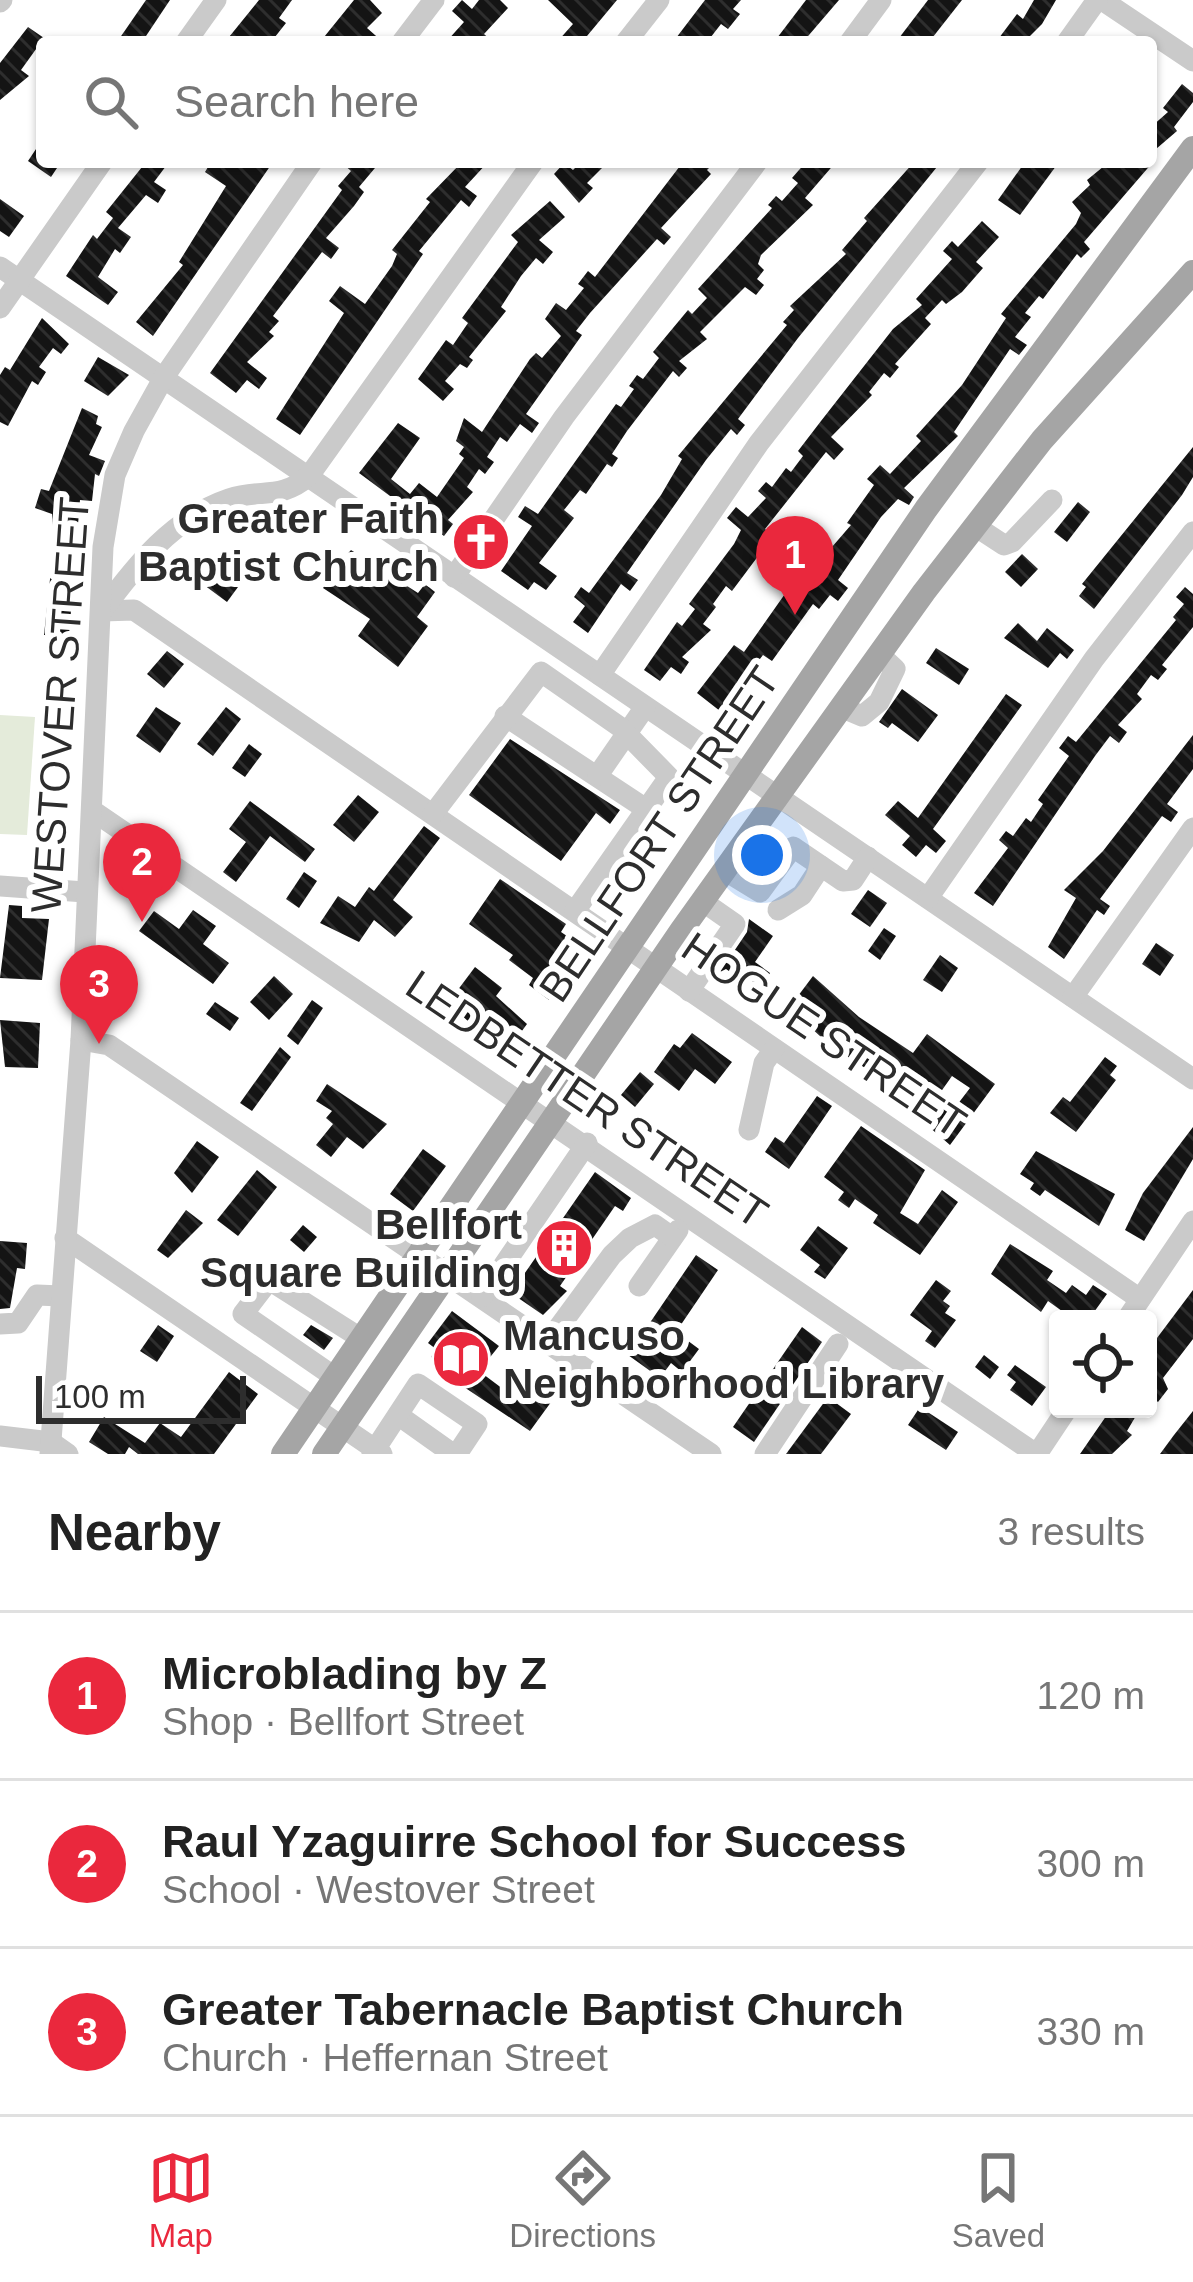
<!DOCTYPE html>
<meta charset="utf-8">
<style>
:root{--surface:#fff;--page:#f2f2f2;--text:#222;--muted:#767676;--line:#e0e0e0;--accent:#ea283d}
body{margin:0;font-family:Arial,sans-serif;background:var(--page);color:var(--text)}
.controls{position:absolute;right:36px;bottom:36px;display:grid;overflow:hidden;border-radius:12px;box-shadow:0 3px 9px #0004}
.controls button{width:108px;height:108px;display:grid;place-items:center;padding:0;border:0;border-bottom:3px solid var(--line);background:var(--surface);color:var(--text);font:60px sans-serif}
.scale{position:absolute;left:36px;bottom:30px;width:210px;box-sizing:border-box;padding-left:12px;border:6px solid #2d2d2d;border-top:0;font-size:33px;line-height:42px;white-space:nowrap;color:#2d2d2d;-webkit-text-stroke:9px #fff;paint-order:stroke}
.you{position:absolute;left:762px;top:855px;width:42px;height:42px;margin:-30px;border:9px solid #fff;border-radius:50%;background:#1a73e8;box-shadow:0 0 0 18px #1a73e833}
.badge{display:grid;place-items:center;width:78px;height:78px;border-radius:50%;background:var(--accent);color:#fff;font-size:39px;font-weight:700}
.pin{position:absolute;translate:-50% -99px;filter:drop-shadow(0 3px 6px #0008)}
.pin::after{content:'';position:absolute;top:63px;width:42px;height:36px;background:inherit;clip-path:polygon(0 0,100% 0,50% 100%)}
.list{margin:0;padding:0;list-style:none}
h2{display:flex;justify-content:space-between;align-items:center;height:156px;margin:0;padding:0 48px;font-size:51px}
h2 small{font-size:39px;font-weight:400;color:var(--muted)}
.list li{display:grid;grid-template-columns:78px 1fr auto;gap:36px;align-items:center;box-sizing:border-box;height:168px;padding:0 48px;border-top:3px solid var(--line)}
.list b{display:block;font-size:45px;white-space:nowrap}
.list p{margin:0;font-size:39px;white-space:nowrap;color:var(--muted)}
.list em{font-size:39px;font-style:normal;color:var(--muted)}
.icon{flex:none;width:66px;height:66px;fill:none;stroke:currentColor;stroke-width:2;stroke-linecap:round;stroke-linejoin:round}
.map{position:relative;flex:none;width:1193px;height:1454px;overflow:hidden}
.search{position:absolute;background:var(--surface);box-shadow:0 3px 9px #0004;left:36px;right:36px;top:36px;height:132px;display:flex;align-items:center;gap:30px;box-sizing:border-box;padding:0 42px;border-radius:12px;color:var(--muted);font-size:45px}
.sheet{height:660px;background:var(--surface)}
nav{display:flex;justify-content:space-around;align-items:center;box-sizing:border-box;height:168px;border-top:3px solid var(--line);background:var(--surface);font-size:33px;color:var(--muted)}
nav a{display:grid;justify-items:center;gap:6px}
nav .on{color:var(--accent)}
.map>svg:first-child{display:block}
.grass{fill:#e4ebda}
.building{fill:url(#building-back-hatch);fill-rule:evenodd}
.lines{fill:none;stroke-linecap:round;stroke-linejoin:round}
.minor{stroke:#cacaca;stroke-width:21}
.major{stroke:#a5a5a5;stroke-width:24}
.labels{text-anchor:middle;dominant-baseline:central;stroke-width:12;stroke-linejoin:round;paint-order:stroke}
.poi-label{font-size:42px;font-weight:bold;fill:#2d2d2d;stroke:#fff;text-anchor:end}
.street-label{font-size:42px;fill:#2d2d2d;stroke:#fff}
</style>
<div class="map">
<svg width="1193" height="1454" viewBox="0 0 1193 1454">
<defs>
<pattern id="building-back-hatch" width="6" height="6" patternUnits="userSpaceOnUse" patternTransform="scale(3)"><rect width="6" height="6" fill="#141414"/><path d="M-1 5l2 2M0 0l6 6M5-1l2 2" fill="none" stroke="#2e2e2e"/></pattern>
</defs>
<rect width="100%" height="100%" fill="#fff"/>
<!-- grass -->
<path class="grass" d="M0,715L35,717L27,835L0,834Z"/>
<!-- building -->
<g class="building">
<path d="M146,0H170L142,42H117Z"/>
<path d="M259,0H292L279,18L286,23L271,42H225Z"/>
<path d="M354,0H370L382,13L367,28L383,42H320Z"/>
<path d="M462,0L472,9L479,0H500L508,8L484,34L493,42H446L464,22L452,11Z"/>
<path d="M548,0H617L582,42H557L573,24Z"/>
<path d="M705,0H741L733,9L740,14L728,29L721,24L707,42H673Z"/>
<path d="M806,0H839L803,42H774Z"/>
<path d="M928,0H962L929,42H896Z"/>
<path d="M1034,0H1056L1042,24L1024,42H996L1017,14L1023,19Z"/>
<path d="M28,27L44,38L21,70L29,76L0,100V63Z"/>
<path d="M1182,84L1193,93V102L1174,127L1177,131L1156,149L1151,127L1168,112L1163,108Z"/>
<path d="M42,140V162H61L51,177L28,161Z"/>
<path d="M146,162H169L154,182L166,190L158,203L146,195L118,228L131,237L120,253L115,249L98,277L118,292L108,305L66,276L93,235L97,239L113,218L106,212Z"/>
<path d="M211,162L236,167L239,162H273L153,336L136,322L183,265L179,262L226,186L205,172Z"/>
<path d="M341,162H380L359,187L364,192L354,206L326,238L339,248L331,259L322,252L273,316L279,321L269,332L274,336L247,362L267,378L259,389L247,380L236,393L210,373L342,190L338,186L351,171Z"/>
<path d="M462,162H488L465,187L477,196L469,207L461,200L419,251L423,254L300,435L276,419L344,313L329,301L340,286L365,304L392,266L397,254L392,250L430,202L426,199Z"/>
<path d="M581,162H608L587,183L593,188L579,203L554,174L564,163L573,170Z"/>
<path d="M683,162H715L707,170L711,174L661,228L671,237L664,245L657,239L590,313L576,331L582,335L526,414L539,423L532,433L520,424L507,442L500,437L487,457L494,462L485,474L479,469L467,487L473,492L448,520L453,524L444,536L359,473L398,423L420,438L391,479L410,494L419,483L437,497L464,458L459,454L464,447L456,441L464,418L482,432L530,359L536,353L542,358L561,336L545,319L556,303L566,310L584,288L578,284L588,271L595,277Z"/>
<path d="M806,162H836L805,198L813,205L761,255L758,264L764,270L757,279L764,285L756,295L745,287L700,332L707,339L679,361L687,368L679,377L673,371L627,431L612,454L618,458L612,467L607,464L586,494L580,490L564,510L574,518L539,563L557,576L546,590L534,582L528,590L501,571L532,526L518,517L525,506L538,514L616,404L621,407L634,389L629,386L637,375L643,379L659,358L653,352L688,310L692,314L707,298L698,289L772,208L768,205L776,196L782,201L798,183L792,178Z"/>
<path d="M914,162H941L798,338L738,419L745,425L737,435L731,429L706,460L627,573L638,580L630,591L621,584L588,633L573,622L585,606L574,597L581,587L589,593L661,495L682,459L678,456L787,325L783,322L794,310L790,306L846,254L842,250L867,221L864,218Z"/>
<path d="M1025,162H1059L1020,215L998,200Z"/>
<path d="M1109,162H1153L1084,242L1090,249L1081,258L1077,254L1043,299L1039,296L1025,313L1031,317L1015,337L1027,345L1019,355L1010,349L954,432L958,436L904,488L914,497L909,505L898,499L881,517L838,580L848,588L838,601L830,595L819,609L813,604L772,661L763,655L720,711L697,693L734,645L744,652L787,591L799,600L813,582L806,577L851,525L847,523L874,485L867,479L880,465L890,474L921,441L916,436L962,385L1006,318L1001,314L1076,224L1081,213L1072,202L1090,185L1087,180Z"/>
<path d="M0,199L24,216L9,237L0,231Z"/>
<path d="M550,201L565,217L539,240L553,252L543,264L536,258L521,276L501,307L506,311L469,357L473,360L467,368L460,364L445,381L454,389L443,401L418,379L446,340L453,345L468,323L462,318L518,242L511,235Z"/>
<path d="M982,221L999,237L976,262L983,268L962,292L946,304L942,300L925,318L931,324L895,364L899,367L890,378L884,373L869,392L872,395L831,437L844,449L834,460L826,452L765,529L780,542L771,552L765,547L732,591L726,586L713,604L716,607L703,624L711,630L682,657L689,662L681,674L671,667L660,681L644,670L677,622L682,626L695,609L689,604L734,544L741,530L727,518L736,507L748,517L766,498L758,491L766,482L772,487L786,468L791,472L803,456L798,451L821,421L893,329L922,305L916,299L952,259L943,251L952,241L958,247Z"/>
<path d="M42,318L69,344L61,354L53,348L39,367L46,372L38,385L32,381L8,426L0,422V375L5,367L10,370Z"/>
<path d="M98,357L129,375L108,396L84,381Z"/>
<path d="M82,408L98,416L96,424L102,427L89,455L105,461L99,476L95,474L92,501L80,500L69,636L44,635L54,542L52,514L35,508L41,489L49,491Z"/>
<path d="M1193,447V477L1182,495L1094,609L1079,596L1086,587L1082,584Z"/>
<path d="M1078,502L1090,512L1067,542L1054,532Z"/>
<path d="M351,550L418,593L425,584L435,592L417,617L428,626L398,667L358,636L370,619L323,588L326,584L313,570L327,554L342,560Z"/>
<path d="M1022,554L1038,569L1021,587L1005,572Z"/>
<path d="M227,555L249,572L227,602L204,585Z"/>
<path d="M1185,587L1193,594V627L1162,665L1167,669L1158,680L1151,675L1137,694L1142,699L1118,725L1127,732L1119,743L1110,736L1095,756L993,906L974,893L1008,848L999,840L1006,831L1013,836L1026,818L1031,822L1043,804L1038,800L1069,756L1059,748L1068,736L1076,742L1176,620L1173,617L1184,604L1176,597Z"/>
<path d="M1018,623L1037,641L1047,628L1074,650L1067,659L1060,653L1048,668L1004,638Z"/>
<path d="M936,648L969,669L959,685L926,663Z"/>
<path d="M167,651L184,664L164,688L147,674Z"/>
<path d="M902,689L938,715L918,742L892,723L888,728L879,722Z"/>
<path d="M1006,694L1022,705L933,829L946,841L936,853L926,845L916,857L902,845L910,836L885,815L898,801L918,818Z"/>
<path d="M156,707L181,723L160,753L136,736Z"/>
<path d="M226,707L241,719L213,756L197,744Z"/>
<path d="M1193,735V769L1167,804L1178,812L1171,822L1162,816L1100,899L1110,906L1104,915L1097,910L1064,959L1048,947L1076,898L1064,890L1103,851Z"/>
<path d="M510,739L620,810L610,824L596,813L561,861L469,795Z"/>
<path d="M249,744L262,754L245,777L232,768Z"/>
<path d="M358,795L379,812L354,842L333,825Z"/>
<path d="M250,801L315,849L305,862L270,836L236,882L223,872L246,842L229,829Z"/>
<path d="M424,826L440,838L393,900L413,917L395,937L374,920L359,942L320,923L338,896L355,907L369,887L374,891Z"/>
<path d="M304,872L317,881L299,908L286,899Z"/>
<path d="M500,879L566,924L561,932L586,949L549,1000L529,985L533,978L509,960L513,955L469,924Z"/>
<path d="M868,890L887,903L870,927L851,914Z"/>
<path d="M9,905L22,906V918L49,919L42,980L0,978Z"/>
<path d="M193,910L216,926L203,944L229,963L213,984L139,931L154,911L179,929Z"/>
<path d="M749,919L773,936L755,962L770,973L758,991L726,969L720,972L747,932Z"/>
<path d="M884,928L896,936L880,960L868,951Z"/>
<path d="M1156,943L1174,955L1160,976L1142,964Z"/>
<path d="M940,955L958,968L942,992L923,980Z"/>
<path d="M475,967L502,988L496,996L527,1024L511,1046L496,1036L491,1042L448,1003Z"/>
<path d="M274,976L293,994L269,1020L250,1002Z"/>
<path d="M813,976L859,1017L913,1053L927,1034L995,1084L950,1145L899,1101L895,1107L881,1096L890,1084L831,1046L789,1008ZM952,1076L970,1088L957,1105L940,1093Z"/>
<path d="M312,1000L323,1008L298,1045L287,1036Z"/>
<path d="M215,1002L239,1018L230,1031L206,1014Z"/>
<path d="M0,1020L40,1023L38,1068L5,1067Z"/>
<path d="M692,1033L732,1062L715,1084L695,1069L679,1091L654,1072L674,1044L680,1048Z"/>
<path d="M280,1047L291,1057L252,1111L240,1103Z"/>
<path d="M1105,1057L1117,1066L1110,1075L1116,1080L1076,1132L1050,1113L1063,1097L1070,1102Z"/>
<path d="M640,1072L654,1084L635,1107L621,1095Z"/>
<path d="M327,1084L387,1124L363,1149L347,1137L331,1157L316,1145L333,1124L326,1118L332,1111L316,1101Z"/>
<path d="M817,1096L832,1106L789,1169L765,1152L775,1137L784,1143Z"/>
<path d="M861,1126L925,1170L900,1213L918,1224L942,1190L958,1202L920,1255L873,1223L878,1215L855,1199L849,1208L838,1200L844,1192L824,1177Z"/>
<path d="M1193,1127V1159L1144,1241L1125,1230L1143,1193Z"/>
<path d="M197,1141L219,1157L192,1193L174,1173Z"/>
<path d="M423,1149L446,1166L413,1211L390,1194Z"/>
<path d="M1036,1151L1115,1194L1099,1226L1045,1190L1040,1196L1030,1189L1034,1183L1020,1174Z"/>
<path d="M257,1170L277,1187L238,1236L217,1220Z"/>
<path d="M595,1172L631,1198L623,1211L615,1206L560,1286L567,1291L543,1315L511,1293Z"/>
<path d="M186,1210L203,1223L168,1258L157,1250Z"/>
<path d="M303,1225L317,1237L304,1252L290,1240Z"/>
<path d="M818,1226L848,1248L825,1279L814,1272L820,1265L800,1250Z"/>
<path d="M0,1241L27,1243L25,1269L17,1268L10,1308L0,1309Z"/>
<path d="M1010,1244L1053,1271L1047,1280L1066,1293L1072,1285L1086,1295L1093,1285L1107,1294L1089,1319H1073L1048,1301L1041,1312L991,1274Z"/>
<path d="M696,1255L718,1270L676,1332L699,1349L682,1372L671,1363L660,1378L628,1355Z"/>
<path d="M936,1280L951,1291L943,1301L950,1306L945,1313L956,1320L935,1348L925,1341L932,1331L910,1315Z"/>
<path d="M1193,1290V1339L1163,1378L1168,1389L1158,1402L1148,1394V1350Z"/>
<path d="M452,1311L499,1346L479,1371L519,1401L540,1371L562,1387L530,1431L434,1367L438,1362L431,1357L436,1349L428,1343Z"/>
<path d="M158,1325L174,1336L157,1362L140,1351Z"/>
<path d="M311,1325L333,1338L324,1350L303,1335Z"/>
<path d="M802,1327L822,1342L754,1442L733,1427Z"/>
<path d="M984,1355L999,1367L990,1379L975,1367Z"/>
<path d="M1015,1365L1046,1387L1032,1406L1010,1390L1016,1382L1007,1375Z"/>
<path d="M229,1372L258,1394L214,1454H138L129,1447L125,1454H108L89,1442L104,1417L145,1443L160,1423L181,1437Z"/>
<path d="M828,1397L851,1414L821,1454H786Z"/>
<path d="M920,1407L958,1432L946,1450L908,1425Z"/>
<path d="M1111,1409L1137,1414L1127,1431L1132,1435L1112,1454H1080Z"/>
<path d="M1193,1411V1454H1160L1174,1435Z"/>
</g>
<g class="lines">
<!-- minor -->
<g class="minor">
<path d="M1102,0L1193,61"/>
<path d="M0,2L2,0"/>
<path d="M186,42L216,0"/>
<path d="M402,42L434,0"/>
<path d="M626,42L659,0"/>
<path d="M850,42L881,0"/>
<path d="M1067,42L1097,0"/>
<path d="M0,267L1193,1079"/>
<path d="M0,308L102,162"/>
<path d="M975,526L1004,545L1012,542L1052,500"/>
<path d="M454,577L564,417L757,162"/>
<path d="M102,611L134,610L1140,1299"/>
<path d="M102,611C136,565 173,518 229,499C262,488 279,501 309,476L533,162"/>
<path d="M600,675L759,443L978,162"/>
<path d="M843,708L862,716L879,702L895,669L880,655"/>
<path d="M505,716L646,809"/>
<path d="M598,775L645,707"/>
<path d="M93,811L1036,1454"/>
<path d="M433,814L541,672L620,727L669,777L575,911"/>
<path d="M724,870L760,892L793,847L843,881L853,880L868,857"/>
<path d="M0,886L85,892"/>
<path d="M928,898L1094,659L1193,532"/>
<path d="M778,910L802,895L821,866"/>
<path d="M689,991L735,924L702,901"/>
<path d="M1073,997L1193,828"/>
<path d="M81,1040L109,1045L711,1454"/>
<path d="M749,1130L764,1063L774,1049"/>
<path d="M65,1238L382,1454"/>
<path d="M639,1286L678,1230"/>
<path d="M482,1297L587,1143"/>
<path d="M1127,1319L1193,1221"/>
<path d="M0,1324L18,1323L37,1295L61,1296"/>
<path d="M548,1342L612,1255L630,1238L655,1225L672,1237"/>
<path d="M336,1378L243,1314L269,1280L362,1339"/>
<path d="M398,1415L453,1454"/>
<path d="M0,1436L51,1442L68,1454"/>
<path d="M50,1454L81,1040L103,547L115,475L134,431L164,377L312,162"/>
<path d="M372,1454L418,1384L477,1424L457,1454"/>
<path d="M765,1454L838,1344"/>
<path d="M1037,1454L1067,1409"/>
</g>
<!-- major -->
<g class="major">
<path d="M283,1454L926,509L1193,148"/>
<path d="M324,1454L681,931L924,592L1042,440L1193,272"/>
</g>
</g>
<!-- icons -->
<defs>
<g id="church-disc" transform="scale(3)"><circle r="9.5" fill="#ea283d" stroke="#fff"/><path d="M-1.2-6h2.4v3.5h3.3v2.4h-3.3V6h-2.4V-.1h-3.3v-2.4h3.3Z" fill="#fff"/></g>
<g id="building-disc" transform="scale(3)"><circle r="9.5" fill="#ea283d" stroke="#fff"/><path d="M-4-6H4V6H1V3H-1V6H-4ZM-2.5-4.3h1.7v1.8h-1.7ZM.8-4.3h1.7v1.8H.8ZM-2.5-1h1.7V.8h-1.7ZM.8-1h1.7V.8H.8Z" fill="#fff"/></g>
<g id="library-disc" transform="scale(3)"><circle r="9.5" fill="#ea283d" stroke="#fff"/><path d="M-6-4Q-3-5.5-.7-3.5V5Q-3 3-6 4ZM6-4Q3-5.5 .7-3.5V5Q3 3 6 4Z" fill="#fff"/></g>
</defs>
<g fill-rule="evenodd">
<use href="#church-disc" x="481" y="542"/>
<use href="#building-disc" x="564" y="1248"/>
<use href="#library-disc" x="461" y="1359"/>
</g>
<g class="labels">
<!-- poi labels -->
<g class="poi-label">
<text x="439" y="518">Greater Faith<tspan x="439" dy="48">Baptist Church</tspan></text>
<text x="522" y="1224">Bellfort<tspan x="522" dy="48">Square Building</tspan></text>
<text x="503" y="1335" text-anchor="start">Mancuso<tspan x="503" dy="48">Neighborhood Library</tspan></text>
</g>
<!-- street labels -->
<g class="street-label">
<text transform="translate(60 705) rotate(-86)">WESTOVER STREET</text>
<text transform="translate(659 834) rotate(-56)">BELLFORT STREET</text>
<text transform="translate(824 1035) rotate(34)">HOGUE STREET</text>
<text transform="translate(587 1099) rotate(34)">LEDBETTER STREET</text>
</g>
</g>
</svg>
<div class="controls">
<button><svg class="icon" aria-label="locate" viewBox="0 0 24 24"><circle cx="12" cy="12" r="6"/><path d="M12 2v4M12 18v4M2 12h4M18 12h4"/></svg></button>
</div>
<div class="scale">100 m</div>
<div class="you"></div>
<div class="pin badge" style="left:795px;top:615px">1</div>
<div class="pin badge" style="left:142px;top:922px">2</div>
<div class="pin badge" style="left:99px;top:1044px">3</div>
<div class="search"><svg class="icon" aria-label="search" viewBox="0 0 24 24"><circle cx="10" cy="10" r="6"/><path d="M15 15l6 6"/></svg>Search here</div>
</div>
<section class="sheet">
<h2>Nearby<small>3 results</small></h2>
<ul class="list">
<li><span class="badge">1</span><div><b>Microblading by Z</b><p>Shop · Bellfort Street</p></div><em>120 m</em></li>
<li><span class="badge">2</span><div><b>Raul Yzaguirre School for Success</b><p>School · Westover Street</p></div><em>300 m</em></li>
<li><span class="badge">3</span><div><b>Greater Tabernacle Baptist Church</b><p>Church · Heffernan Street</p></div><em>330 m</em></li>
</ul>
</section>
<nav>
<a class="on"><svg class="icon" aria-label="map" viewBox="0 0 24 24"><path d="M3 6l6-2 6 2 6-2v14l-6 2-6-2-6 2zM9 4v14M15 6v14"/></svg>Map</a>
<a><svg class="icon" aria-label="directions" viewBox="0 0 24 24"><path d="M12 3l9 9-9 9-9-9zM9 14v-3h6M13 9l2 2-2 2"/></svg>Directions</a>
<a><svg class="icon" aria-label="saved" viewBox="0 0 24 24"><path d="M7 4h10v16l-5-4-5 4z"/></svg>Saved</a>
</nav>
